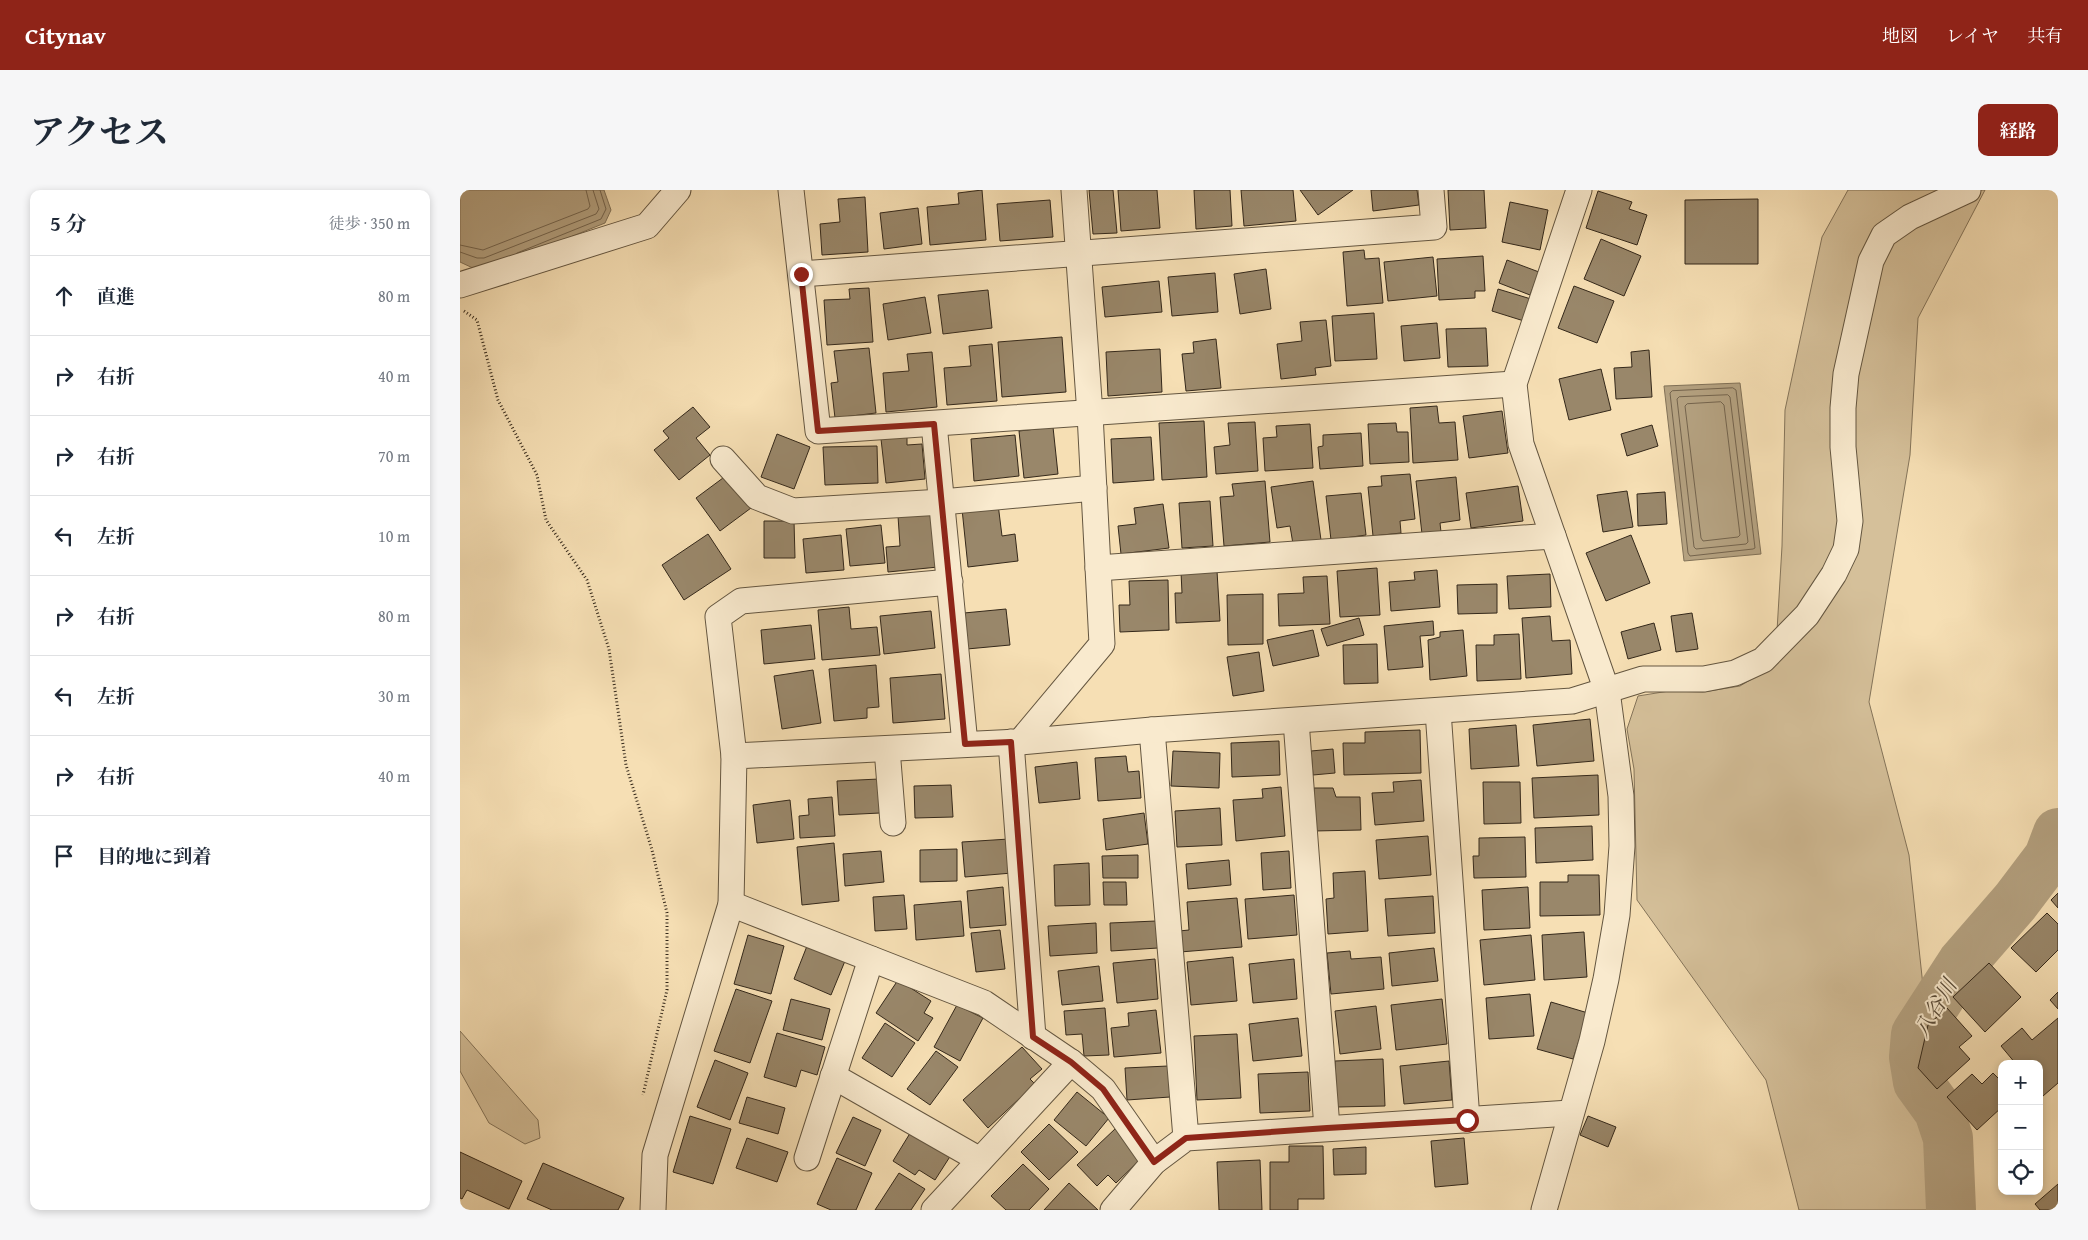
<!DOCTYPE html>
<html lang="ja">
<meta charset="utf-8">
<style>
:root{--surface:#fff;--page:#f6f6f7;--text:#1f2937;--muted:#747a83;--line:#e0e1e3;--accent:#8f2418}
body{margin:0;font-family:"Gentium Book Plus","Noto Serif JP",serif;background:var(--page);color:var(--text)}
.controls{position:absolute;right:15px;bottom:15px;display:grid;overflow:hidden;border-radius:10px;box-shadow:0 2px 8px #0003}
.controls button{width:45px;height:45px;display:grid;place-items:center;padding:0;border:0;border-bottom:1px solid var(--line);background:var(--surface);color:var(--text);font:25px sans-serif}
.stop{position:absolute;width:15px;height:15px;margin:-11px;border:4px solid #8f2418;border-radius:50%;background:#fff}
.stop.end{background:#8f2418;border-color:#fff;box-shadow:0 1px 5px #0008}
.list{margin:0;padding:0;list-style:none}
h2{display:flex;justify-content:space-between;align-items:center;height:65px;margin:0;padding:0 20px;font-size:21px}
h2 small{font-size:16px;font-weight:400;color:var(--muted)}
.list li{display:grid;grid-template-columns:32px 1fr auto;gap:15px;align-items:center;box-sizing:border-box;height:80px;padding:0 20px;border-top:1px solid var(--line)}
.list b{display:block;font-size:19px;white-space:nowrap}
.list em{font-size:16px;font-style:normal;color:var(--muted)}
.icon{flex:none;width:28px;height:28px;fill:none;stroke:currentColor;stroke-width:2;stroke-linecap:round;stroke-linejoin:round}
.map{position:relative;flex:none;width:1598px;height:1020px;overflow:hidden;border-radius:10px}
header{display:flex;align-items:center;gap:30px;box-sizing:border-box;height:70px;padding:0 25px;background:var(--accent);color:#fff}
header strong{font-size:24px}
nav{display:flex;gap:28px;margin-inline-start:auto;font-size:18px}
.intro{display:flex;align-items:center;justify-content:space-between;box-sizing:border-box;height:120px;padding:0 30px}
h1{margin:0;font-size:35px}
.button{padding:12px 22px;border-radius:10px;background:var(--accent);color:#fff;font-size:18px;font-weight:700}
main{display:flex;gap:30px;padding:0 30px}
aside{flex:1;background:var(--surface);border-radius:10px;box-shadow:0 2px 8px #0003}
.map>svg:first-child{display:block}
.green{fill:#d5c09a;stroke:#84745a}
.water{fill:#b4a180;stroke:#817157}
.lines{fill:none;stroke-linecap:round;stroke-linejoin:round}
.shore{stroke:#74644d;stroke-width:1}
.river{stroke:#b4a180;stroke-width:50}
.building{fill:#99876a;stroke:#34281a}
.street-casing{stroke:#645640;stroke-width:27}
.path{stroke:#34281a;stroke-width:3;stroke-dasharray:1 2.5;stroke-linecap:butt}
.street{stroke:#f9eace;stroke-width:25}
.route{stroke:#8f2418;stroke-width:6}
.labels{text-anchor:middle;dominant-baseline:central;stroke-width:4;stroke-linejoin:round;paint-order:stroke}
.water-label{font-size:21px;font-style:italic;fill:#5a4c39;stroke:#f9eace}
</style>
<header>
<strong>Citynav</strong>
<nav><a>地図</a><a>レイヤ</a><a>共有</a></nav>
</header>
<div class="intro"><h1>アクセス</h1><a class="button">経路</a></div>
<main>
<aside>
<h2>5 分<small>徒歩 · 350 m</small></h2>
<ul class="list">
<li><svg class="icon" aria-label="ahead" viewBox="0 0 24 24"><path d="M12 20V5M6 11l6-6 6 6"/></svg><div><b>直進</b></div><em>80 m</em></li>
<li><svg class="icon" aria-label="right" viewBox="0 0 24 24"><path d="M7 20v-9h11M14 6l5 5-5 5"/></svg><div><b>右折</b></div><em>40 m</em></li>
<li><svg class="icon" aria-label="right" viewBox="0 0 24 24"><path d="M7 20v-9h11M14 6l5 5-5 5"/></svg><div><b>右折</b></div><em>70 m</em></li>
<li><svg class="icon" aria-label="left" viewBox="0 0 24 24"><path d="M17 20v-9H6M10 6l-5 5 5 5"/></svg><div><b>左折</b></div><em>10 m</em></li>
<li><svg class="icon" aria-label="right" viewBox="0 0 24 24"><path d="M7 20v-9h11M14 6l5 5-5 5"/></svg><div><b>右折</b></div><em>80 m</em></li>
<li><svg class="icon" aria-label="left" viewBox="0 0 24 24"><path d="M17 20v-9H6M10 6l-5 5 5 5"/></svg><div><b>左折</b></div><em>30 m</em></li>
<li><svg class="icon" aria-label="right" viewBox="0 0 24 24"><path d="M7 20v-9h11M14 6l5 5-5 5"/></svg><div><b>右折</b></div><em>40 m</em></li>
<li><svg class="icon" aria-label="arrive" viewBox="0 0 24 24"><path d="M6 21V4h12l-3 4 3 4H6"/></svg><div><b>目的地に到着</b></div></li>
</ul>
</aside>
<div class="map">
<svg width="1598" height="1020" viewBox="0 0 1598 1020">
<rect width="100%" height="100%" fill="#f6dfb4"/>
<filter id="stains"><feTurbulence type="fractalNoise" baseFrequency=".004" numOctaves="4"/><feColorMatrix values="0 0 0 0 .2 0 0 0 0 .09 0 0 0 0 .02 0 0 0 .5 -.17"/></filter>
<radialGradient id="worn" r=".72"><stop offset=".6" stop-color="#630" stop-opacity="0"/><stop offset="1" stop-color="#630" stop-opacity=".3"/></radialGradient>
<!-- green -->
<g class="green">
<path d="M1388,0H1525L1458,128L1450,265L1409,512L1449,665L1487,1020H1339L1306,890L1177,710L1174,579L1167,539L1178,506L1209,501L1243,502L1280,496L1315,475L1322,356L1325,220L1362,47Z"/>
<path d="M0,841L78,930L80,948L65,954L29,933L0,881Z"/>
</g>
<!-- water -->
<g class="water">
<path d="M0,0H144L151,20L145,33L43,74L15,79L0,72Z"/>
<path d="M1280,193L1301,364L1224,371L1204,196Z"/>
</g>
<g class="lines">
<!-- shore -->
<g class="shore">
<path d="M0,55L23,60L128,19L130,16L126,0"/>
<path d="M0,62L17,68H24L136,24L139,19L133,0"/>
<path d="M57,63L141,29L146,19L140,0"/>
<path d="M1273,198L1276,200L1295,358L1293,359L1230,366L1228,363L1210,203L1212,201Z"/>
<path d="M1268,205L1270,207L1288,352L1286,354L1236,359L1234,357L1217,209L1219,207Z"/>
<path d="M1261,212L1264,215L1280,345L1278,347L1243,351L1241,348L1225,216L1227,214Z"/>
</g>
<!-- river -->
<path class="river" d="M1491,1020L1488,948L1479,921L1458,892L1454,867L1456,844L1502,773L1555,712L1589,667L1598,643"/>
</g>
<!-- building -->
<g class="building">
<path d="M522,0L526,50L470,55L467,17L499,14L498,3Z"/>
<path d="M629,0H653L657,43L633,44Z"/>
<path d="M658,0H697L700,38L661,41Z"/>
<path d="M734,0H770L772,36L736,39Z"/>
<path d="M781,0H833L836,31L784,36Z"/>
<path d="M840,0H893L858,25Z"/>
<path d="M911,0H957L959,15L913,21Z"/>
<path d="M988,0H1024L1026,38L990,40Z"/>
<path d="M1138,1L1172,12L1169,19L1187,25L1177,55L1126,38Z"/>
<path d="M405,7L408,62L362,65L360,34L380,32L378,9Z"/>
<path d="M1298,9V74H1225V10Z"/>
<path d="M590,10L593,47L540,51L537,14Z"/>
<path d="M1050,12L1088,20L1080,60L1042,52Z"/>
<path d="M458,18L462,54L424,59L420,23Z"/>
<path d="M1141,49L1181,66L1164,106L1124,89Z"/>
<path d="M904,60L905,69L919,68L923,113L887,116L883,62Z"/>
<path d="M1023,66L1025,101H1015V108L979,110L977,69Z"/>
<path d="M973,67L977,106L928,111L924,72Z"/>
<path d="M1047,70L1079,82L1070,105L1039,93Z"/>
<path d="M806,79L811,119L780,124L774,84Z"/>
<path d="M755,83L758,122L712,126L708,87Z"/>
<path d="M699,91L702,122L645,127L642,97Z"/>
<path d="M1114,96L1154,111L1137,153L1098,138Z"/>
<path d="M409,98L413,152L367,155L364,110L390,109L389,99Z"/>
<path d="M1038,99L1071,109L1064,131L1032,121Z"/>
<path d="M528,100L532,138L483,144L478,105Z"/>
<path d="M465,107L471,143L428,150L423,114Z"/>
<path d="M914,123L917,169L875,171L872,126Z"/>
<path d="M866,130L871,176L855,178L856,185L821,189L817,154L842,151L840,132Z"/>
<path d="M977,133L980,168L944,171L941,136Z"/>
<path d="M1026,138L1028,176L988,177L986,139Z"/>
<path d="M602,147L606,202L542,207L538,152Z"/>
<path d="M756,149L761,198L726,201L722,164L734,163L733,152Z"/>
<path d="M532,154L537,211L487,215L484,178L511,176L509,156Z"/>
<path d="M409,158L416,223L375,228L371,193L378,192L374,161Z"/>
<path d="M700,159L702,202L648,206L646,162Z"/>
<path d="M1189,160L1192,207L1156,209L1154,178L1172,177L1171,162Z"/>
<path d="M472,162L477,217L426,222L423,183L449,181L447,164Z"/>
<path d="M1141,179L1151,220L1109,230L1099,189Z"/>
<path d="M977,216L979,233L995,232L998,270L953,273L950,218Z"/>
<path d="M233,217L250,237L236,248L250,265L219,290L194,260L209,248L203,241Z"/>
<path d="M1042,221L1048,263L1009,268L1003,226Z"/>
<path d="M744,231L747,287L702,290L699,233Z"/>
<path d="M795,232L798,281L756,284L754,257L770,255L768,233Z"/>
<path d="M936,233L937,242H948L949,272L910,274L908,234Z"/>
<path d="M850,234L853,278L805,281L803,248L817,247L816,236Z"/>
<path d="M1192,235L1198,256L1167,266L1161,244Z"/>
<path d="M593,237L598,284L564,288L559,241Z"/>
<path d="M901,243L903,276L860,279L858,257L863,256V245Z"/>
<path d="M317,244L350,257L334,299L301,287Z"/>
<path d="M555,245L559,286L514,291L511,249Z"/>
<path d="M447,246V255L462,254L465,289L426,293L421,249Z"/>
<path d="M691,247L694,290L653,293L651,249Z"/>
<path d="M417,256L418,293L365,295L363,257Z"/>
<path d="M950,284L955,329L940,331L941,343L913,346L908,297L922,296L921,286Z"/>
<path d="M267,285L291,318L260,341L236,308Z"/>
<path d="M996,287L1000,330L980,333L981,342L962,344L956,291Z"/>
<path d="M805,291L810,352L764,356L760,307L774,306L772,294Z"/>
<path d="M853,291L861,350L833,354L830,336L817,338L811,297Z"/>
<path d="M1058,296L1063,331L1011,338L1006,303Z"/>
<path d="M1167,301L1173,337L1143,342L1137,305Z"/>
<path d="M1205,302L1207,334L1178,336L1177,304Z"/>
<path d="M901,303L906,345L871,350L866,306Z"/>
<path d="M750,311L753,356L722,358L719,313Z"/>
<path d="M538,314L542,346L555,344L558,371L508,377L502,319Z"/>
<path d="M703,314L709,358L661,364L658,336L676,334L674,318Z"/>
<path d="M473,322L478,377L428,382L426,357L440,356L438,326Z"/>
<path d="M304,331H334L335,368H304Z"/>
<path d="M421,335L425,373L390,376L386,339Z"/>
<path d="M248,344L271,379L224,410L202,375Z"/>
<path d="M381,345L384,380L346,383L343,349Z"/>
<path d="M1171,345L1190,393L1146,411L1126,363Z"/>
<path d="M917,378L920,425L880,427L877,381Z"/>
<path d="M977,380L980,417L931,421L929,392L955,390L954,382Z"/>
<path d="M757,381L760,431L716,433L715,403H722L721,382Z"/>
<path d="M1090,384L1091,417L1049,419L1047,386Z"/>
<path d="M867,386L870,434L819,436L818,404L844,403L843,387Z"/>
<path d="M708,390L709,440L660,442L659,415H670L669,391Z"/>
<path d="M1037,394V423L998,424L997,395Z"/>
<path d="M803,404V454L768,455L767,405Z"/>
<path d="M389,417L391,439L417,437L420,465L362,470L358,420Z"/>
<path d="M546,419L550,455L507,459L504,423Z"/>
<path d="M471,421L475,458L424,464L420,426Z"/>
<path d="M1232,423L1238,459L1216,462L1211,426Z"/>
<path d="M1090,426L1092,451L1110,450L1112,484L1066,488L1062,428Z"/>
<path d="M899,428L904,445L867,456L861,439Z"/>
<path d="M973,431L974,445L960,446L963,477L928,480L924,436Z"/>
<path d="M1194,433L1201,460L1168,469L1161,442Z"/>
<path d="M351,435L355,469L304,474L301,440Z"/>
<path d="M853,440L859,466L813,476L807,450Z"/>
<path d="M1003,440L1007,486L970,490L968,450L980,447V442Z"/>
<path d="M1059,444L1061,489L1017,491L1016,455H1034V445Z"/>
<path d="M917,454L918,493L884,494L883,455Z"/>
<path d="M799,462L804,501L773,506L767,467Z"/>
<path d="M416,475L419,517L407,518V528L374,531L369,479Z"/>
<path d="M353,480L361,533L322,539L314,486Z"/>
<path d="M481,484L485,529L433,533L430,488Z"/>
<path d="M1130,529L1134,571L1077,576L1073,535Z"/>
<path d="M1056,535L1059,576L1011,579L1009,539Z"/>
<path d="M960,540L961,583L884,585L883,553H905V542Z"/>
<path d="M819,551L820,585L772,587L771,553Z"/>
<path d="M873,559L875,583L853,585L851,561Z"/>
<path d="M713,561L760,563L759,598L711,596Z"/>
<path d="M666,566L668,582L679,581L681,608L638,611L635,568Z"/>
<path d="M617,572L620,609L579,613L575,577Z"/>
<path d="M1138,585L1139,625L1074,628L1072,588Z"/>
<path d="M419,589L420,623L379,625L377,591Z"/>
<path d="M961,590L964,631L915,635L912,603L934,602L933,592Z"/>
<path d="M1023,592H1060L1061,633L1024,634Z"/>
<path d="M491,595L493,627L455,628L454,596Z"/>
<path d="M821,597L825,646L776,651L773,610L803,608L802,599Z"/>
<path d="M854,598H873L876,607H900L901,640L854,641Z"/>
<path d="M372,607L375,646L340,648L339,626L349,625L348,609Z"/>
<path d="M330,610L334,649L297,653L293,615Z"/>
<path d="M760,618L762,655L717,657L715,621Z"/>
<path d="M684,623L688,654L646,660L643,629Z"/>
<path d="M1132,636L1133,670L1076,673L1075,638Z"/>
<path d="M968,646L971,685L919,689L916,650Z"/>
<path d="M1065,647L1066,687L1014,688L1013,666H1019V648Z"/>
<path d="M549,649L552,683L505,687L502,652Z"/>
<path d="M374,653L379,711L342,715L337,657Z"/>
<path d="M497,659V691L460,692V660Z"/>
<path d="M421,661L424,692L385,696L383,664Z"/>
<path d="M829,661L831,698L803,700L801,663Z"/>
<path d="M678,665V688H643L642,666Z"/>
<path d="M769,670L771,695L728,699L726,674Z"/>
<path d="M629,673L630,715L595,716L594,675Z"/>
<path d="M905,681L908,741L868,744L866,709L874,708L873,683Z"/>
<path d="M1108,685H1139L1140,725L1080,726V692H1108Z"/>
<path d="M643,692H666L667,715H644Z"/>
<path d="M543,697L546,735L510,738L507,701Z"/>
<path d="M1068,697L1070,738L1024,740L1022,700Z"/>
<path d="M1598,703V718L1591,710Z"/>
<path d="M444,705L447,739L415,741L413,707Z"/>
<path d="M834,705L837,745L788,749L785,709Z"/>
<path d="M973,706L975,743L928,746L925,709Z"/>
<path d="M777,708L782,757L720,762L719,741L729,740L727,712Z"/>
<path d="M501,711L504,746L456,750L454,715Z"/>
<path d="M1587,723L1598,734V760L1576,782L1551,758Z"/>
<path d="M696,731L698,758L651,761L650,733Z"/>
<path d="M636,733L637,763L590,766L588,736Z"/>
<path d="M540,740L545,779L516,782L511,743Z"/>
<path d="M1124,742L1127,787L1084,790L1082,745Z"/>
<path d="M288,745L324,756L311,804L274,794Z"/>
<path d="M1071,745L1075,790L1024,795L1020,750Z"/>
<path d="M347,756L385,771L371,805L334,789Z"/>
<path d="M974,758L978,791L932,796L929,763Z"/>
<path d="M890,761L891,769L921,767L924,799L871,804L867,763Z"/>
<path d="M773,767L777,811L731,815L727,772Z"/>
<path d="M695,769L698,809L657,813L653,773Z"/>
<path d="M834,769L837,809L793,813L789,774Z"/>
<path d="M1529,773L1561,807L1525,842L1493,807Z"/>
<path d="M639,776L643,811L602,815L598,781Z"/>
<path d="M438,790L471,811L464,823L473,828L458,851L416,823Z"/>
<path d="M276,799L312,811L290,873L254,861Z"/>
<path d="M1598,802V819L1590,810Z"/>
<path d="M1070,804L1074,846L1029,849L1026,808Z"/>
<path d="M331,809L370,819L362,850L323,840Z"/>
<path d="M982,809L987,854L936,860L931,815Z"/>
<path d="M1091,812L1128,823L1113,869L1077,859Z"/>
<path d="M497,815L523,828L500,871L474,857Z"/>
<path d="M916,816L921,859L880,864L875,821Z"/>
<path d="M645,818L649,865L624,866L622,844L606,845L604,821Z"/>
<path d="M1487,818L1512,846L1499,857L1510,869L1477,899L1458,878L1468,835Z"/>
<path d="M696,820L701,863L654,867L651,838L669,836L668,823Z"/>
<path d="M838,828L842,866L793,871L789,834Z"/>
<path d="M1598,828V893L1583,906L1579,902V874H1556L1541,856L1562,838L1572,850Z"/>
<path d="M425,833L455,853L432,887L402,868Z"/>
<path d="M317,843L365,857L357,885L341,880L336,897L304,887Z"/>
<path d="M777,844L781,908L737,910L734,846Z"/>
<path d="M562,857L582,879L570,889L575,894L528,938L503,910Z"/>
<path d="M476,861L498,877L470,915L447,899Z"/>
<path d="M923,869L925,916L877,917L875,871Z"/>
<path d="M255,870L288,883L270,930L237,917Z"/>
<path d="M989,871L992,910L944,914L940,876Z"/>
<path d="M708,876L710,907L667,910L665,878Z"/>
<path d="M848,882L850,921L800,923L798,884Z"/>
<path d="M1533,883L1542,892V917L1517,940L1487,907L1512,884L1522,894Z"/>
<path d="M617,902L649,928L626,956L594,930Z"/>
<path d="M287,907L325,918L318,944L279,933Z"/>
<path d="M230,926L271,939L253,994L213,982Z"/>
<path d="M1128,926L1156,937L1148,957L1120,945Z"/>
<path d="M393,927L421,940L405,976L376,963Z"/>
<path d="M589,934L618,962L589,990L561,962Z"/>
<path d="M656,938L684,966L656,993L648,985L637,996L617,975Z"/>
<path d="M452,940L491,965L475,990L459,980L455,985L433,971Z"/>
<path d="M287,948L328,962L317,992L276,978Z"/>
<path d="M1004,948L1008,994L975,997L971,951Z"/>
<path d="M829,956H863L864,1009H838V1020H810V972H829Z"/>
<path d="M906,957V984L874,985L873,959Z"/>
<path d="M0,962L62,991L49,1019L7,1000L2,1009L0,1008Z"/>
<path d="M377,968L412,983L396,1020H371L357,1014Z"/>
<path d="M800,970L802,1020H759L757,972Z"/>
<path d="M83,973L164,1008L158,1020H92L67,1009Z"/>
<path d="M563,974L589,999L569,1020H546L531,1006Z"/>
<path d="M439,983L465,999L451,1020H415Z"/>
<path d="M609,993L638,1020H584Z"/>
<path d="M1598,994V1020H1580L1575,1014Z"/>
</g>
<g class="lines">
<!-- street casing -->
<g class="street-casing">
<g id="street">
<path d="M331,0L358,241L1054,194"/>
<path d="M341,84L974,37L971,0"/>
<path d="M0,95L187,36L218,0"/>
<path d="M474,234L505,554"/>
<path d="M263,269L297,307L333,321L482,312L634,298"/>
<path d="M638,378L1093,346"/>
<path d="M978,521L1007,930"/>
<path d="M836,531L867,938"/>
<path d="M692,540L726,948"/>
<path d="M551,552L573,847"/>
<path d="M560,552L642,454L630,224L614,0"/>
<path d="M427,559L433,633"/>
<path d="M274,566L258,427L281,411L490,392"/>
<path d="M271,714L524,813L611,872L643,899L694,972"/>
<path d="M373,886L520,970"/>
<path d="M347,968L411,769"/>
<path d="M193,1020L195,965L271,714L274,566L560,552L692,540L1112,511L1183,489H1244L1275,483L1303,470L1347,425L1374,384L1386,359L1390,331L1383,257V218L1386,184L1411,71L1424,45L1450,27L1508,0"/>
<path d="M474,1020L611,872"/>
<path d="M653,1020L694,972L726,948L1110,923"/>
<path d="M1084,1020L1132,851L1146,789L1157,725L1162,656L1161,606L1147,501L1061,254L1054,194L1119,0"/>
</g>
</g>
<!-- path -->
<path class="path" d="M4,121L17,130L38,210L77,285L86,330L127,390L149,459L166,575L192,660L207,723V800L183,905"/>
<!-- street -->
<use href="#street" class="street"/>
</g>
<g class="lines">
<!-- route -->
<path class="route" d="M341,84L358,241L474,234L505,554L551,552L573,847L611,872L643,899L694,972L726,948L867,938L1007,930"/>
</g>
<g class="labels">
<!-- water labels -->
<g class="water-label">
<text transform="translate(1475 818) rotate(-60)">八谷川</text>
</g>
</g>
<rect width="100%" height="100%" filter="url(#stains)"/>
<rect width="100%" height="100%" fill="url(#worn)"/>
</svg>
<div class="controls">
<button>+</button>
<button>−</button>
<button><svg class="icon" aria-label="locate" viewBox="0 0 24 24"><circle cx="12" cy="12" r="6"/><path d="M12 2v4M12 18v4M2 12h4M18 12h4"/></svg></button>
</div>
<div class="stop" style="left:1007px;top:930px"></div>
<div class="stop end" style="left:341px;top:84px"></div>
</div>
</main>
